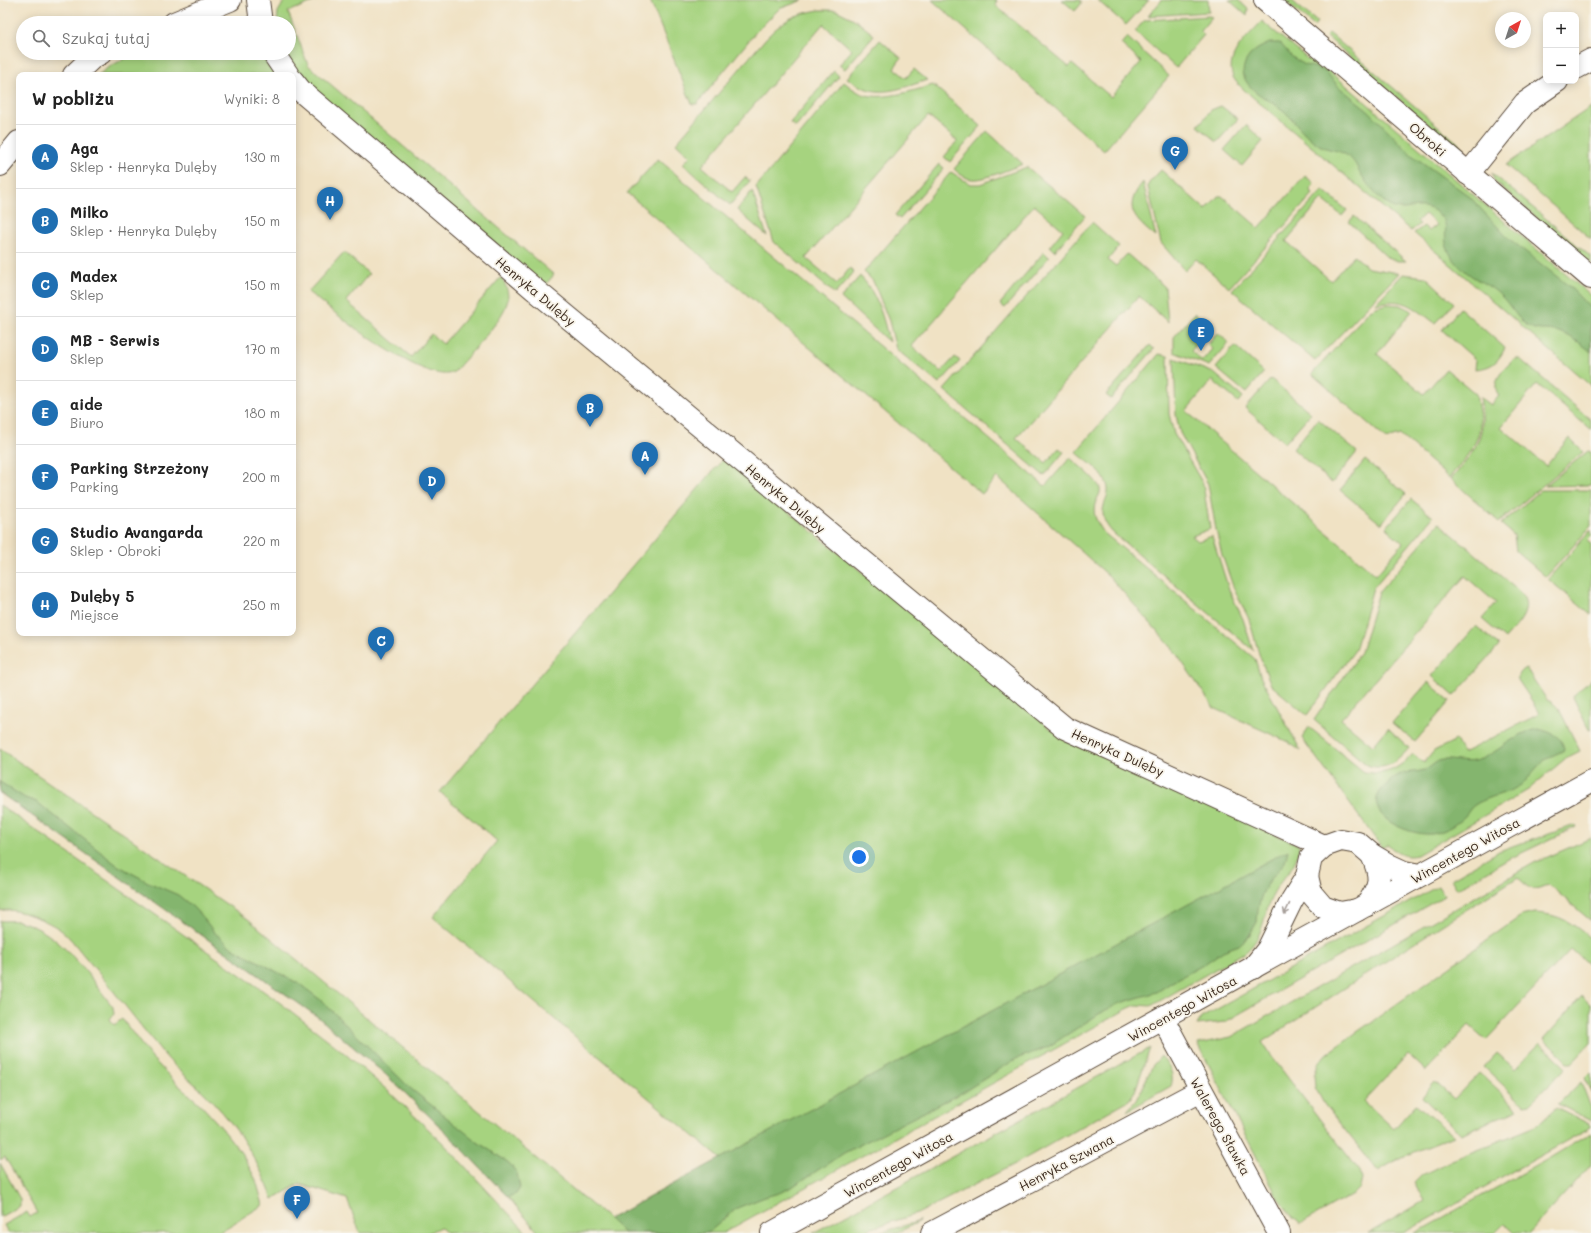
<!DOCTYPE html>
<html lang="pl">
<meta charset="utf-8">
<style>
:root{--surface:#fff;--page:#f2f2f2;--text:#222;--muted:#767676;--line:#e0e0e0;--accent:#1f6fb2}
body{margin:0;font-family:Mali,sans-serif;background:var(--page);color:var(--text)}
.controls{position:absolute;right:12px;top:12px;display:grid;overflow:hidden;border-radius:8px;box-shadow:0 2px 10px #0003}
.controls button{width:36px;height:36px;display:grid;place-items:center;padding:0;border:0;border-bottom:1px solid var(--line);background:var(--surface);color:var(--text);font:20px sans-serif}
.compass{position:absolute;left:1495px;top:12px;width:36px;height:36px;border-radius:50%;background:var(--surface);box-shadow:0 2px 10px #0003;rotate:39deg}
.you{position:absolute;left:859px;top:857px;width:14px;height:14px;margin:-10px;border:3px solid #fff;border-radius:50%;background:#1a73e8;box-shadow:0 0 0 6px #1a73e833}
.badge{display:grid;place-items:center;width:26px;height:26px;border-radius:50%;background:var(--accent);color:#fff;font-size:13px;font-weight:700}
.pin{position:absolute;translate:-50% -33px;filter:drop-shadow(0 1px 2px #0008)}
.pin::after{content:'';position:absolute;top:21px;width:14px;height:12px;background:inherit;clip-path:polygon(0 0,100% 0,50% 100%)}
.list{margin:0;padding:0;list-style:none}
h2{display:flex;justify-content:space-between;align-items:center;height:52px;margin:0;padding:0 16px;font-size:17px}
h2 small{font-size:13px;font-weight:400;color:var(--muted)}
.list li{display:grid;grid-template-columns:26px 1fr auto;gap:12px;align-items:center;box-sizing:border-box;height:64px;padding:0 16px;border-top:1px solid var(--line)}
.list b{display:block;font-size:15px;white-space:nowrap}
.list p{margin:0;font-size:13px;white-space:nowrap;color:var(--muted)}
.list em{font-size:13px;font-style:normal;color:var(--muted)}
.icon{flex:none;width:22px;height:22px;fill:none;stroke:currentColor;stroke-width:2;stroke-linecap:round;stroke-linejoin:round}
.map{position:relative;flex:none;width:1591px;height:1233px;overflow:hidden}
.search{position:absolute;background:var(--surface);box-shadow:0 2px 10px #0003;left:16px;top:16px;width:280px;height:44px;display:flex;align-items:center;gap:10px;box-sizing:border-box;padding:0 14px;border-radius:22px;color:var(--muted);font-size:15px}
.panel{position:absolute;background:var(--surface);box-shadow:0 2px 10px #0003;left:16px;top:72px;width:280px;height:564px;border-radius:8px}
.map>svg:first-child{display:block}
.green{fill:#a6d37f;stroke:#707e4e}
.forest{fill:#84b56e;stroke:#607046}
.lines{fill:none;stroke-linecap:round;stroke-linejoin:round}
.minor-casing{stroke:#564637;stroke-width:24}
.tertiary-casing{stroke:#564637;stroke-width:24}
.minor{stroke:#fff;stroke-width:22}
.tertiary{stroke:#fff;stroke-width:22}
.oneway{stroke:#a79f9a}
.labels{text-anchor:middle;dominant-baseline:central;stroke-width:3.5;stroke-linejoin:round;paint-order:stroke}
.street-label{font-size:13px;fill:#3b2a1e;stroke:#f7f3e8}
</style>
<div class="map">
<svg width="1591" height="1233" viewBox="0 0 1591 1233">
<rect width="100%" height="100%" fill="#f7f3e8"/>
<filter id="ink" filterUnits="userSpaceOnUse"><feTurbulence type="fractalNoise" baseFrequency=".025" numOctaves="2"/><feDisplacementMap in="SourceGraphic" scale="8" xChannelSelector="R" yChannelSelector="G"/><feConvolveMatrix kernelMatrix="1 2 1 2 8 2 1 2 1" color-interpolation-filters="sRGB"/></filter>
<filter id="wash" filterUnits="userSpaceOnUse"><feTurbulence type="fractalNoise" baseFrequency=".012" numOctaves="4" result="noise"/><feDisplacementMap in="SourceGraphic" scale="16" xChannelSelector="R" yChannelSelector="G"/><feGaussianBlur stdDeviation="0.9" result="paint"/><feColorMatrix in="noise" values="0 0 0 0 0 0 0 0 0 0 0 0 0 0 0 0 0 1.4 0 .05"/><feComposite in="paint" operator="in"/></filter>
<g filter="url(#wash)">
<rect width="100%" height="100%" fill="#f0e2c4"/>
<!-- green -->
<g class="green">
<path d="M285,0H318L288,12L308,65L554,275L544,286L326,101L296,71L285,53H289V23H277L278,12Z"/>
<path d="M650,0H803L779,9L755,33L697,104H692Z"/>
<path d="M932,0H997L995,5L1069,67L1072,64L1111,97L1141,62L1121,44L1127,37L1169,76L1104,151Z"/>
<path d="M1062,0H1081V4L1075,11Z"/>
<path d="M1097,0H1149L1126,25Z"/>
<path d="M1162,0H1208L1209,12L1148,16Z"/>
<path d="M1229,0H1238L1248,9L1247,16Z"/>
<path d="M1284,0H1291L1317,22L1314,26Z"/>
<path d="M819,10H836L854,19L874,35L845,69L839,65L852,50L823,24L702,166L732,192L745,177L750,181L730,205L683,164L690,156L676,143L767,37C786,19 792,15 819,10Z"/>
<path d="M1209,16L1212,17L1200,31L1204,35L1176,68L1135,31L1145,20Z"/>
<path d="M226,18L241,23H214Z"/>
<path d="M1262,21L1309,60L1312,56L1591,296V386L1414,233L1424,226L1429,231L1437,225L1425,214L1417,221L1420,224L1411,231L1243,89C1239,85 1235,81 1233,77C1224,55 1250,35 1262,21Z"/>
<path d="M1329,33L1465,149L1453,146L1326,36Z"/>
<path d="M880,40L901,58L894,68L906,78L914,69L927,80C912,85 891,93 876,91C865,90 856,84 847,78Z"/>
<path d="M135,53H266L278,75H98L109,67Z"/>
<path d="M834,71L839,76L796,127L790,123Z"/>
<path d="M844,82C849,86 854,90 860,93C880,102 912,91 933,85L981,126L950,162L944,157L957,141L928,116L806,258L837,284L850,268L854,272L835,294L774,242L756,187Z"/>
<path d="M1221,106L1238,119L1217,142L1198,126L1211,110Z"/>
<path d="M1591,107V239L1506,165Z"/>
<path d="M1246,125L1263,141L1242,166L1224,150Z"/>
<path d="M987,131L1023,164C1011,168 983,181 972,179C966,179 958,173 954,169Z"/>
<path d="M658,159L1045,486L1070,458C1077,464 1099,481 1100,489C1101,493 1098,497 1096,501C1091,514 1097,522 1104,533L1255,659L1261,678L1301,751L1288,742L1214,708L1173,649L1109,576L997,477L982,494L627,193Z"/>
<path d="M939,164L944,168L900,219L895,215Z"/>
<path d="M1027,167L1085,216L1055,251L1050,246L1063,230L1034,205L912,346L941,372L955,357L960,361L939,384L896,349L889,321L878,293L873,281L864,272L951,172L970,184H980Z"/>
<path d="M1161,170L1206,210L1218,196H1222L1259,228L1305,176L1314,183L1310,190L1313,194L1229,288L1196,259L1185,271L1161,243L1148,187L1149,183Z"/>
<path d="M1492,173L1591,257V264L1494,181Z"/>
<path d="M1143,182L1156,237C1134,219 1122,208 1143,182Z"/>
<path d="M1323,190L1347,210L1342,216L1322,199L1286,241L1331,281L1354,255L1368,268L1399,273L1315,361L1232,290Z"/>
<path d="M752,191L767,236L737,210Z"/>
<path d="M1354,216L1406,261H1398L1389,259L1349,222Z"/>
<path d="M1092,222L1119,246L1108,260L1116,266L1127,254L1165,287L1168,322L1139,296L1016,438L1046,463L1059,448L1064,452L1044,476L944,390Z"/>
<path d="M344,252L369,274L346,301L411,357L431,334L443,344L501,277C505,284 508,289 508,298C507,317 468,355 455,371C431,391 330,309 308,292Z"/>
<path d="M1044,252L1049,257L1005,308L1000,304Z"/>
<path d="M1403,274L1426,277L1454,303L1435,323C1412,306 1405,297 1375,304Z"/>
<path d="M860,276C877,293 884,319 889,342L841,298Z"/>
<path d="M1389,304L1400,305L1412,311L1377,354L1424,394L1446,369L1476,394C1477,403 1481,415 1480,425C1479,445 1461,463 1449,478L1400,435L1386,439L1312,374L1370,310L1379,306Z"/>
<path d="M1460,308L1505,348C1498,362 1492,368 1475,369L1476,360L1442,330Z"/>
<path d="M1195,313L1214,329L1204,341L1201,339L1191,351L1202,361L1212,349L1208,345L1218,333L1229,343L1209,366L1174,352V337Z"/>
<path d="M1150,345L1154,349L1111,399L1106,395Z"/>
<path d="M1235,346L1264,372L1246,393L1216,368Z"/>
<path d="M1159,354L1168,356L1169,414L1174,434L1203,484L1210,529L1192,536L1198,541L1212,536L1229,590L1243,619L1253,650L1113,533C1090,508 1115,499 1106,482C1101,470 1085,460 1076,452Z"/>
<path d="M1174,358L1214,373L1242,397L1238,402L1212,380L1186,411L1376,575L1403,543L1386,528L1411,499L1433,517L1373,588L1355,650L1307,715L1271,685L1260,657L1249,619L1234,589L1222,555L1216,530L1208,484L1180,433L1176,415Z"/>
<path d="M1515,359H1520L1591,420V430L1537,384L1501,427L1546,466L1569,438L1583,452L1499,522L1451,479C1464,464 1480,447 1482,425C1483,416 1481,406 1480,397L1491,405L1499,396C1489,382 1505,367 1515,359Z"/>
<path d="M1271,379L1311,413L1285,443L1245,408Z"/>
<path d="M1318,419L1357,452L1332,483L1293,449Z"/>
<path d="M1588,451L1591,452V485L1545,486Z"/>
<path d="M724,458L1062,738L1299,845C1298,868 1281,877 1272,896C1262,918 1265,934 1247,951L1151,1006L1136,1005L1127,1009L723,1233H539L508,1197L446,1132L385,1074L318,1017L0,793V749L248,919L609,1219L721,1159L433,917L497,841L440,792Z"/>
<path d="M1365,460L1406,494L1381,524L1340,490Z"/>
<path d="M1541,490H1591V526L1546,577L1516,551L1514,535L1501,524Z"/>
<path d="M1439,523L1516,588C1519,591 1524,596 1525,601C1529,616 1513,629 1505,639L1482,619L1496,603L1465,576L1341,719L1373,746L1388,728L1409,748C1398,761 1386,772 1367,765L1314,720L1361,652L1379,592Z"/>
<path d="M1591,530V537L1587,541L1591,544V615L1548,579Z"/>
<path d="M1476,626L1499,646L1454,696L1432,676Z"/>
<path d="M1526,668L1547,700L1553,703L1559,709L1580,751L1566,758L1528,790L1417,855C1405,858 1396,854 1388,844L1382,848L1302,738L1309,727L1364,772C1386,776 1398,769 1413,754L1424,763L1434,751L1456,740L1463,753L1539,714L1532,701L1518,680C1517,675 1520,670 1526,668Z"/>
<path d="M1591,679V729L1588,728L1573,697C1577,690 1586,686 1591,679Z"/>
<path d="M1428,682L1450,701L1415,742L1392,723Z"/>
<path d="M0,805L279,1002L336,1046L387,1090L443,1143L527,1233H447L440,1227L428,1233H360L347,1199L299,1184L273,1199C259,1163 240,1130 213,1102C198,1085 176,1070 163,1053C137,1022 113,989 86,958C79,950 71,938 62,931C51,922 14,906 0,911Z"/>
<path d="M1575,825L1576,827L1507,860L1457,889L1451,879L1499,851L1518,844L1529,841Z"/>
<path d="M1591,838V921L1549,885C1530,891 1531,891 1518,877L1431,932L1262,1042L1272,1057L1358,1169L1362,1179L1360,1188L1355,1193L1301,1224L1293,1218L1278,1198L1198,1044L1231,1037L1534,863Z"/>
<path d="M1438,886L1444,896L1225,1022L1197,1025L1201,1018Z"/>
<path d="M1535,913C1559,914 1573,923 1591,939V967L1571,949L1486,1040L1469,1025L1426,1071L1408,1054L1364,1101L1394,1129L1416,1104L1454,1136L1400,1158L1378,1171L1324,1104L1315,1087L1314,1075L1318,1064L1326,1054L1521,916Z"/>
<path d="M0,921C6,921 13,920 19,921C61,932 88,975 113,1007L114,1014L110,1019L114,1025L122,1019L151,1057L175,1082L201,1105L221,1127L242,1154L256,1180L263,1205L218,1233H8L4,1225L27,1212L30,1217L37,1213L5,1157L0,1160Z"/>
<path d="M1582,996L1591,1005V1043L1572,1063H1568L1544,1039Z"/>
<path d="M1540,1043L1566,1068L1529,1104L1524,1105L1484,1067L1497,1053L1515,1069Z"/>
<path d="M1150,1048L1135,1091L1129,1100L1017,1163L917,1214L872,1228L863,1233H813Z"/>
<path d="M1161,1056C1169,1064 1175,1075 1171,1086L1127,1111L1136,1100L1153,1065Z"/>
<path d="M1591,1072V1093L1585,1078Z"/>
<path d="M1479,1073L1518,1109L1461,1134L1422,1097L1435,1082L1454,1099Z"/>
<path d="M1581,1082L1591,1108V1121L1558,1104Z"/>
<path d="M1556,1107L1591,1125V1127L1403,1233H1369L1424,1201L1414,1183L1422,1175L1452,1160L1536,1126Z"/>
<path d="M1591,1133V1165L1529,1233H1514L1504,1224L1495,1233H1415L1548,1159Z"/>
<path d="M0,1163L20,1199V1206L0,1217Z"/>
<path d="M920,1221L897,1233H879Z"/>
</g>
<!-- forest -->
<g class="forest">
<path d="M1270,43H1280L1292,57L1305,65L1318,68L1326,72L1339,87L1369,111L1412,155L1469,196L1507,237L1570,287L1591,309V352C1581,343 1568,334 1555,331C1545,329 1537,332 1528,326C1515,317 1511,305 1500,295C1489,284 1474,280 1463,269C1456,263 1450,256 1447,247C1442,232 1452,224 1436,212C1420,200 1406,214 1392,207C1379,200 1368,186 1361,174C1357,168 1355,161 1349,157C1339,149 1331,151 1321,146C1306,138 1296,122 1284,111C1270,99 1235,87 1245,63C1250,52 1260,47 1270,43Z"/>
<path d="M1537,729C1549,731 1563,736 1564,750C1558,754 1551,755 1545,760C1535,767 1530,778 1521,785C1507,794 1490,796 1476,804C1471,807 1469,811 1466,815C1457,824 1445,832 1432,834C1408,836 1355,813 1386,785C1389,782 1393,778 1397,776C1405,771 1415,773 1424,770C1431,768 1435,761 1442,760C1457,759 1466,765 1481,759C1502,750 1513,734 1537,729Z"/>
<path d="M0,782L25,798L37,802L117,865L148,882L178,895L193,907L204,919L214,932L230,946L301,985L322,1001L410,1088L476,1141L509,1163L517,1173L520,1188L516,1194L508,1197L446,1132L385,1074L318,1017L0,793Z"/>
<path d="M1288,850L1285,862L1270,880L1262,894L1258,909L1257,922L1249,936L1239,945L1223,951L1203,965L1172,982L1157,992L1120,1003L1102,1012L1048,1047L1016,1059L965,1091L844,1153L792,1187L779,1193L765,1197L737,1208L708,1233H624L609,1219Z"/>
</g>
</g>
<g filter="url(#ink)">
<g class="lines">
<!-- minor casing -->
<g class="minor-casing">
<g id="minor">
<path d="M258,0L261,23"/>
<path d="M1265,0L1591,278"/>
<path d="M174,23L230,0"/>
<path d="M273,53L288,75"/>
<path d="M1576,68L1591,60"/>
<path d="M74,75L92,58L101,53"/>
<path d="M293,81L301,91L534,289L1065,728L1324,846"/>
<path d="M0,165L19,142"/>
<path d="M1468,174L1525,103L1557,81"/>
<path d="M1307,876L1311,893L1323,907L1340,913L1357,910"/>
<path d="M1367,905C1381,884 1382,878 1372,855"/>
<path d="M1253,968L1268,949L1292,900L1307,876L1311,858L1324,846L1341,840L1358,843L1372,855L1389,865L1404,872L1420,875"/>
<path d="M1163,1019L1279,1233"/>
<path d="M932,1233L1201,1090"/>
</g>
</g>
<!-- tertiary casing -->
<g class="tertiary-casing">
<path id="tertiary" d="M772,1233L1591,781"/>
</g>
<!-- minor -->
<use href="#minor" class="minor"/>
<!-- tertiary -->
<use href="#tertiary" class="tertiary"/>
</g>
<!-- one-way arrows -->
<defs><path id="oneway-shaft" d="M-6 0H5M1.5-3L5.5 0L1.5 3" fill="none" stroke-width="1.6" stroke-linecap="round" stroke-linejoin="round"/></defs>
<use class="oneway" href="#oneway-shaft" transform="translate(1287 909) rotate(115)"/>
</g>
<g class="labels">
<!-- street labels -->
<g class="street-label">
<text transform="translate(1428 139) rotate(41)">Obroki</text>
<text transform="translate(536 291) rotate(40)">Henryka Dulęby</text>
<text transform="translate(786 498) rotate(40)">Henryka Dulęby</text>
<text transform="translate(1118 752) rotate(24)">Henryka Dulęby</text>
<text transform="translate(1465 850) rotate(-29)">Wincentego Witosa</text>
<text transform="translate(1182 1008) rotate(-29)">Wincentego Witosa</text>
<text transform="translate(1221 1126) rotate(61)">Walerego Sławka</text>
<text transform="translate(1066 1162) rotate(-28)">Henryka Szwana</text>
<text transform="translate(898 1164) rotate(-29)">Wincentego Witosa</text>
</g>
</g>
</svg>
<div class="controls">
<button>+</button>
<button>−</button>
</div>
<svg class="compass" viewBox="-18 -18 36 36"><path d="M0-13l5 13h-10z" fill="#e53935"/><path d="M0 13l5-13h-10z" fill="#767676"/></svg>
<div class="you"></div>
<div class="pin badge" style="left:645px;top:475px">A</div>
<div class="pin badge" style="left:590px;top:427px">B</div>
<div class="pin badge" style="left:381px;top:660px">C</div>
<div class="pin badge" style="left:432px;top:500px">D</div>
<div class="pin badge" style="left:1201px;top:351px">E</div>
<div class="pin badge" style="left:297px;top:1219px">F</div>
<div class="pin badge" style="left:1175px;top:170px">G</div>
<div class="pin badge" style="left:330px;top:220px">H</div>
<div class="search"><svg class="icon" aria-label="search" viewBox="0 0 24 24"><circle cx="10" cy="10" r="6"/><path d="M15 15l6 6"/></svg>Szukaj tutaj</div>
<section class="panel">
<h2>W pobliżu<small>Wyniki: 8</small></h2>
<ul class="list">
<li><span class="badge">A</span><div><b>Aga</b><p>Sklep · Henryka Dulęby</p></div><em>130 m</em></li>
<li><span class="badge">B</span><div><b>Milko</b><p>Sklep · Henryka Dulęby</p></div><em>150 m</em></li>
<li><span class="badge">C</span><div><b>Madex</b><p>Sklep</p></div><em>150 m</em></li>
<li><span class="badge">D</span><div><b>MB - Serwis</b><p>Sklep</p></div><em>170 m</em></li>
<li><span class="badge">E</span><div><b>aide</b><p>Biuro</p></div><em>180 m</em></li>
<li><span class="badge">F</span><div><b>Parking Strzeżony</b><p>Parking</p></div><em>200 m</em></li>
<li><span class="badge">G</span><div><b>Studio Avangarda</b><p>Sklep · Obroki</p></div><em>220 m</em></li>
<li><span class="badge">H</span><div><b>Dulęby 5</b><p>Miejsce</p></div><em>250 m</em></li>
</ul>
</section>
</div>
